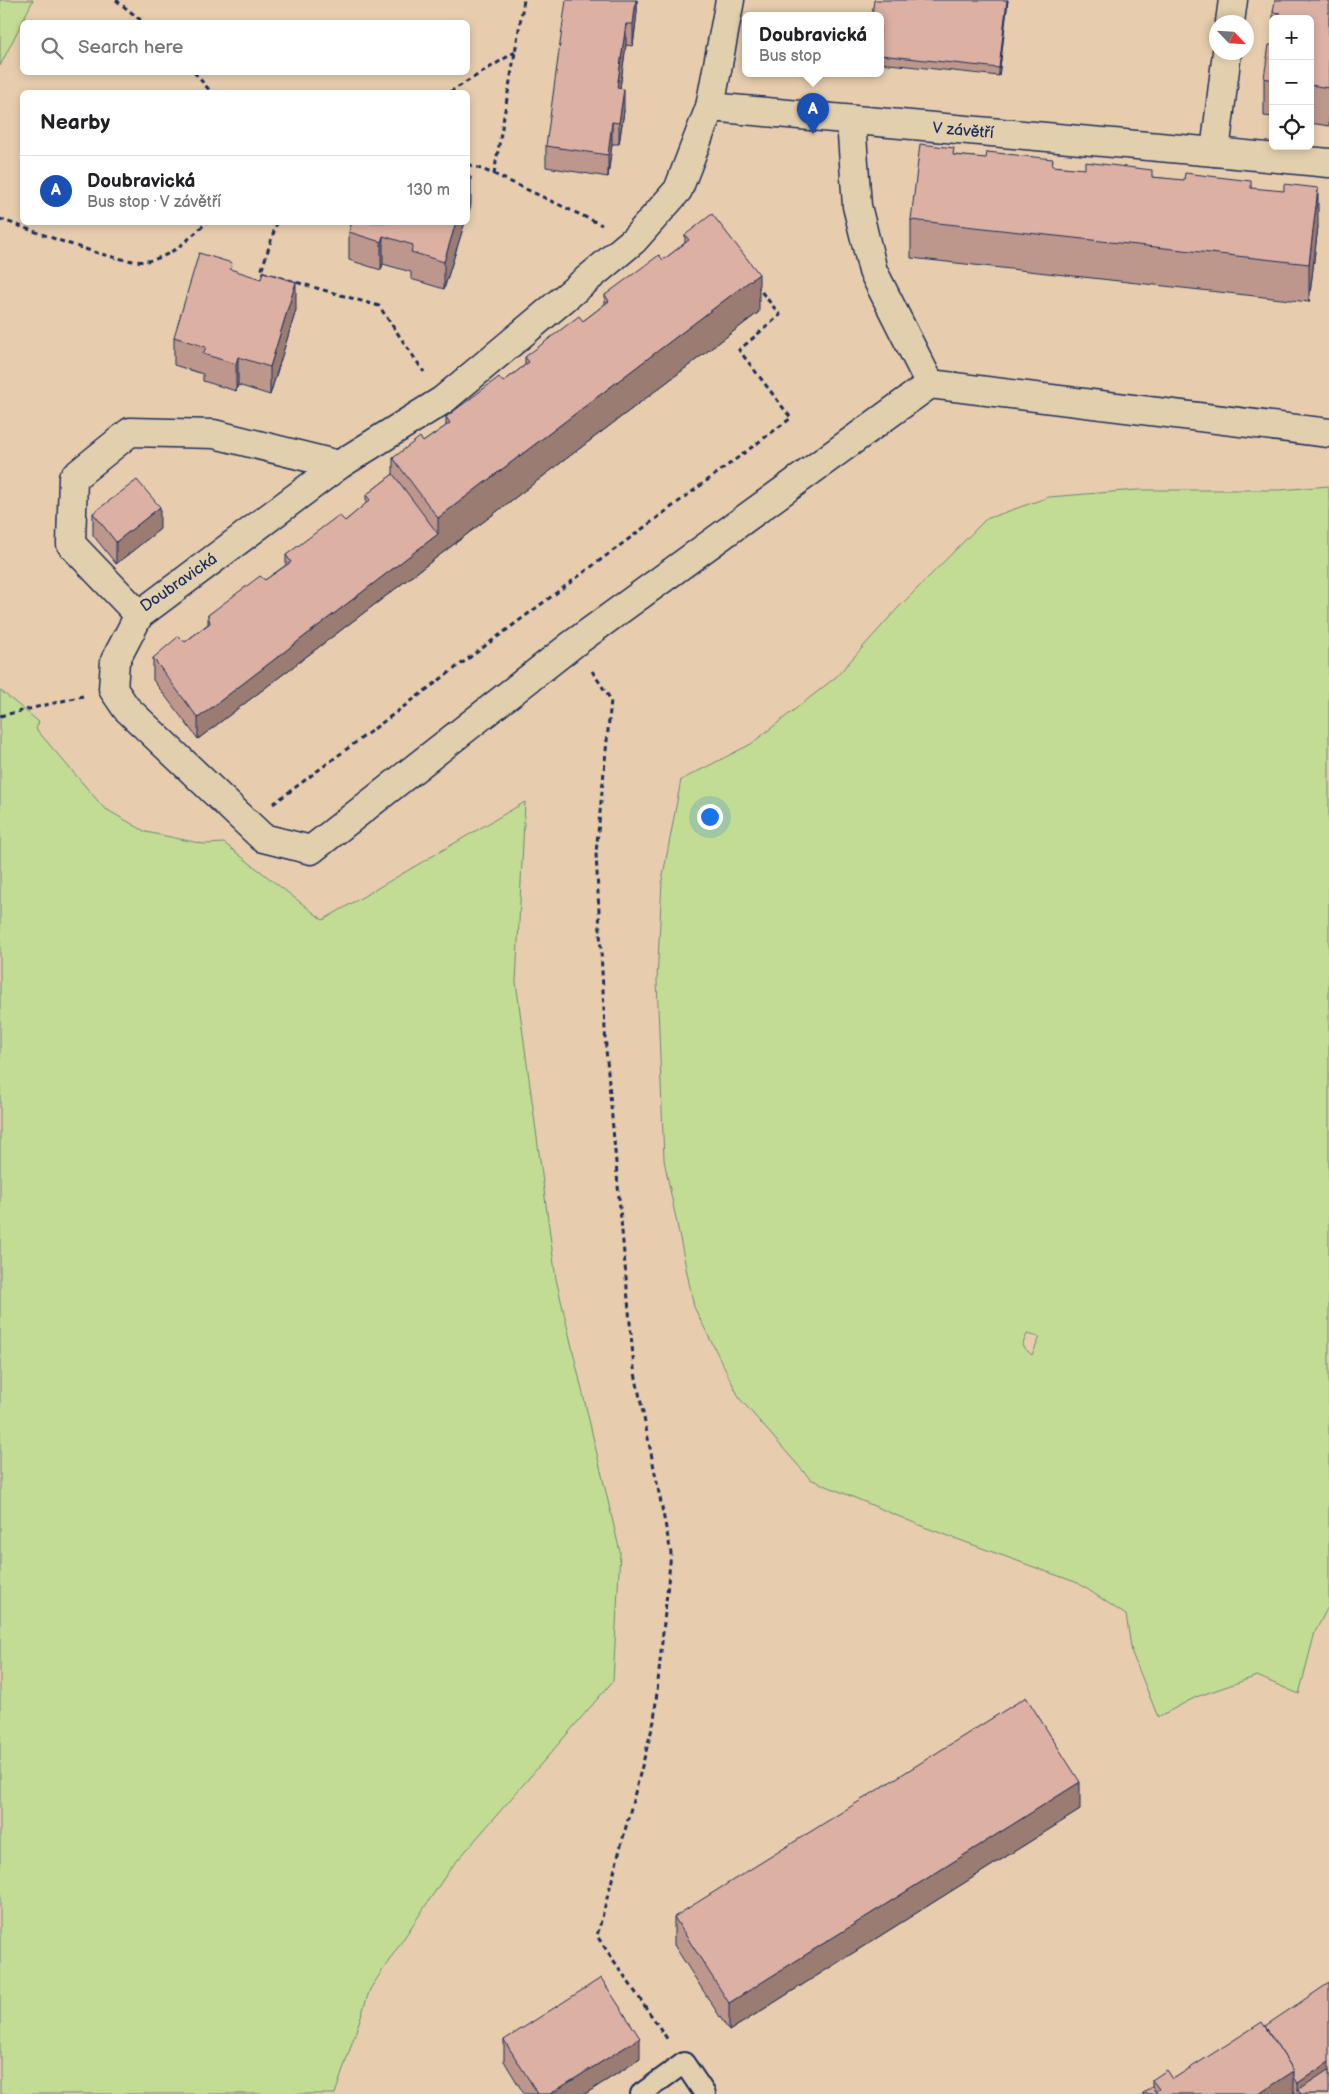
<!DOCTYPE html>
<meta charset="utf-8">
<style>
:root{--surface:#fff;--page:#f2f2f2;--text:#202124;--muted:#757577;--line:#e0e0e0;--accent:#1b2f5e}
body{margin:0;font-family:"Balsamiq Sans",sans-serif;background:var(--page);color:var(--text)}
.controls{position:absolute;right:15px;top:15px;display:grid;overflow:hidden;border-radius:8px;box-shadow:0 2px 8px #0003}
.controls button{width:45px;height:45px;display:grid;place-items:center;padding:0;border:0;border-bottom:1px solid var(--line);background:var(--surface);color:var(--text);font:25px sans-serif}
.compass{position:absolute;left:1209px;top:15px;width:45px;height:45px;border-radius:50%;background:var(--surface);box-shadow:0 2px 8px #0003;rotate:115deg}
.you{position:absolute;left:709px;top:816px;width:18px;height:18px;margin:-12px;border:4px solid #fff;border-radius:50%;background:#1a73e8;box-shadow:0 0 0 8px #1a73e833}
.badge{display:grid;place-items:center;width:32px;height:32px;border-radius:50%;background:var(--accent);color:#fff;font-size:16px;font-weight:700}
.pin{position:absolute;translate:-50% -41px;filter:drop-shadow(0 1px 2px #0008)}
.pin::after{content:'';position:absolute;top:26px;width:18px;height:15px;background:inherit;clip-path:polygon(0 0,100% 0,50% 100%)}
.popup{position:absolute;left:742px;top:12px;width:142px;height:65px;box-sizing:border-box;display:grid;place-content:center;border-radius:8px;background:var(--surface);filter:drop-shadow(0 1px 4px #0005);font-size:16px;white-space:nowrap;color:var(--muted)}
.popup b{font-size:19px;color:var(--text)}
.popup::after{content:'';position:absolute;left:50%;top:100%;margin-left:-10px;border:10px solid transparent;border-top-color:var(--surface)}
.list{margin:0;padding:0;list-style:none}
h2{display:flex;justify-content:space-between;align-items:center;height:65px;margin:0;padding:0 20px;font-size:21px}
h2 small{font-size:16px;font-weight:400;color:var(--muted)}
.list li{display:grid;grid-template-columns:32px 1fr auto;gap:15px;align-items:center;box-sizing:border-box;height:70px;padding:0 20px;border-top:1px solid var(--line)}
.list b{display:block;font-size:19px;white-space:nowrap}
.list p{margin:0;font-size:16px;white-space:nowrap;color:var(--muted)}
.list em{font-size:16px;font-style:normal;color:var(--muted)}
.icon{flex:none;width:28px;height:28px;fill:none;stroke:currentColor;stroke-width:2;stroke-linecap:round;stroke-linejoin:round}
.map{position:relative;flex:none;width:1329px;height:2094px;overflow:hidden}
.search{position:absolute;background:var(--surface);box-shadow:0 2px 8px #0003;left:20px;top:20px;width:450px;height:55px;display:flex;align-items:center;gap:12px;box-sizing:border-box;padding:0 18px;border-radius:8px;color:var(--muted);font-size:19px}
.panel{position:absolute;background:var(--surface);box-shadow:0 2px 8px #0003;left:20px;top:90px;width:450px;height:135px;border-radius:8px}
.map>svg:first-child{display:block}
.green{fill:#c2dc93;stroke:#6e8678;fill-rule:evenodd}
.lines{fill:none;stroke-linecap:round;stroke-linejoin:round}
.lane-casing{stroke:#1b2f5e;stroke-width:24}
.street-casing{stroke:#1b2f5e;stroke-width:31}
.path{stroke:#1b2f5e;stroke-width:3;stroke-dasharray:5 4;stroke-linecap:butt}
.lane{stroke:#e2cfad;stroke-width:20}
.street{stroke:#e2cfad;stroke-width:28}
.wall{fill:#bd978c;stroke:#1b2f5e}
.shaded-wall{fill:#9a7b72;stroke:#1b2f5e}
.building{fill:#dcb0a3;stroke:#1b2f5e}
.labels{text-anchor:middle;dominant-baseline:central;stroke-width:4;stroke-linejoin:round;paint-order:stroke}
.street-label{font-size:16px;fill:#1b2f5e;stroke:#e2cfad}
</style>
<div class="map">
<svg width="1329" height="2094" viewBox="0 0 1329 2094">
<rect width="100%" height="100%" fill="#e7cdad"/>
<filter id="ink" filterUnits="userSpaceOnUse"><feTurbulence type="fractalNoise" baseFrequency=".02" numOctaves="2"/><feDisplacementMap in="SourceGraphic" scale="10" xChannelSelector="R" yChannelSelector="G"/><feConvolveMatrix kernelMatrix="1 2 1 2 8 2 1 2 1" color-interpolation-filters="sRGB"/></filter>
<g filter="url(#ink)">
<!-- green -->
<g class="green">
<path d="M0,0H33L0,66Z"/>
<path d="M1329,486V1605L1315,1632L1299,1694L1257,1676L1196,1697L1158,1717L1132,1653L1126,1615L1078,1583L924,1527L810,1479L740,1399L694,1307L664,1160L657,981L662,881L681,780L751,744L836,677L897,609L986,519L1049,497L1137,490H1279ZM1027,1334L1040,1337L1032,1355L1022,1346Z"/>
<path d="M0,690L39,722L36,729L104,808L146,832L204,844L224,843L323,920L525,802L516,982L556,1279L620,1552L613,1681L450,1869L370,1989L335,2094H0Z"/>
</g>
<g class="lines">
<!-- lane casing -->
<g class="lane-casing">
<path id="lane" d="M641,2094L684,2063L705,2094"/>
</g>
<!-- street casing -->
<g class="street-casing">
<g id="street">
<path d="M730,0L710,107L678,190L634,240L443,400L339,465L139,615L115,661L113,689L126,708L263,838L311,850L573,644L930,384L873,271L857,206L851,121"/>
<path d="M1230,22L1233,0"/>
<path d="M710,107L1215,152L1227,52"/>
<path d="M1215,152L1329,163"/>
<path d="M930,384L1329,433"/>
<path d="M139,615L71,544L73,478L130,432L214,434L339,465"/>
</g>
</g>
<!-- path -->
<g class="path">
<path d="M116,0L143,22"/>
<path d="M194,72L211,92"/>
<path d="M450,92L515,52"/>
<path d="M468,164L494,174L602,225"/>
<path d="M494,174L524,0"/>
<path d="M0,219C30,229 120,266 147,261C171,257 189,239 207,222"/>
<path d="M277,222L261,272L379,306L424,372"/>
<path d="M592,671L611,700L596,853L606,1049L634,1368L671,1553L654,1721L597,1936L668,2040"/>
<path d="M0,716L83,696"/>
<path d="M273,804L791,418L739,350L780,315L756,285"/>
</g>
<!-- lane -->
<use href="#lane" class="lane"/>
<!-- street -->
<use href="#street" class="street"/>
</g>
<!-- wall -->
<g class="wall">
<path d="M637,0V12L633,46L626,45L620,88L624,111L619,144H612L608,177L546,167V146Z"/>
<path d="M1008,0L999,76L880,63V15Z"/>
<path d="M1329,0V126L1310,123V19H1273V12Z"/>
<path d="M1273,45V117L1264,116V78Z"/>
<path d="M954,155L1251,188L1318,226L1309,302L911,258V220Z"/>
<path d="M352,222H465L444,289L411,279V272L383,264L381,270L349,260V232Z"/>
<path d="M685,235L759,312L198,739L153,680V658L185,642L208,624V615L265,580L286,565V555L345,521L366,504V495L393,474V458L423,442L446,426V417L503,382L525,365V357L583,321L605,304V295L663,260L685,243Z"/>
<path d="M232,270L296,310L270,395L238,385L236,391L203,381V374L174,365V337Z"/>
<path d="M93,513L160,529L116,564L93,535Z"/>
<path d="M1080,1810L729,2031L674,1945V1917Z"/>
<path d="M1265,2026L1329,2094H1296L1294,2091V2093L1292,2094H1142L1152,2088V2080L1173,2079Z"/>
<path d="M504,2040L640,2059L585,2094H524L504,2061Z"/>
</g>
<!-- shaded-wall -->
<g class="shaded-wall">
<path d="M636,0H637V12L633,46V24Z"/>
<path d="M1007,0H1008L999,76V68Z"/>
<path d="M626,24V45L617,109V88Z"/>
<path d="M624,89V111L619,144V123Z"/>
<path d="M612,122V144L608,177V155Z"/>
<path d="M471,177V205L468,215V187Z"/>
<path d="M1318,188V226L1309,302V264Z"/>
<path d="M456,222H465L444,289V262Z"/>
<path d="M383,236V264L381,270V242Z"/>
<path d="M759,274V312L198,739V718L438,534V518Z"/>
<path d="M296,282V310L270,395V367Z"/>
<path d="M238,357V385L236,391V364Z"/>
<path d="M160,507V529L116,564V542Z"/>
<path d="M1080,1782V1810L729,2031V2003Z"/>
<path d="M640,2038V2059L585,2094H550Z"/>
<path d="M1329,2062V2077L1298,2090V2083Z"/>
<path d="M1294,2071V2093L1292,2094H1259Z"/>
</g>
<!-- building -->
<g class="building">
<path d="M566,0H636L633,24H626L617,88L624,89L619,123L612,122L608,155L546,146Z"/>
<path d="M874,0H1007L999,68L880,55V15H872Z"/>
<path d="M1275,0H1329V88L1310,85V19H1279L1280,13L1273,12Z"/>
<path d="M1269,45H1273V80L1264,78Z"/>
<path d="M920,144L954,148L953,155L986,158L987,152L1053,159L1052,166L1085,169V162L1152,170V177L1184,180L1185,173L1251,181V188L1284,191V184L1318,188L1309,264L911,220Z"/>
<path d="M468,176L471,177L468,187Z"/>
<path d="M712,214L759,274L438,518L393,458L420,437L423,442L450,423L446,417L499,377L503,382L529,362L525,357L579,316L583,321L609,301L605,295L659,255L663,260L689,240L685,235Z"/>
<path d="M352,222H456L444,262L411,252L413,245L383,236L381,242L349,232Z"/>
<path d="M199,253L232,263L230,269L261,279L263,272L296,282L270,367L238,357L236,364L203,354L206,347L174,337Z"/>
<path d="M393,474L438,534L198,718L153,658L179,636L185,642L210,623L208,615L260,576L265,580L291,562L286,555L339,515L345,521L370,500L366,495Z"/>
<path d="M137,480L160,507L116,542L93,513Z"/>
<path d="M1026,1697L1080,1782L729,2003L674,1917Z"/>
<path d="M601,1978L640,2038L550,2094H538L504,2040Z"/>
<path d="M1329,1983V2062L1298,2083L1294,2077V2071L1265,2026Z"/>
<path d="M1262,2022L1294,2071L1259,2094H1157L1155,2092L1159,2089L1152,2080L1167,2070L1173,2079Z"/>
<path d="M1328,2070L1329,2071V2094H1301L1298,2090Z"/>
<path d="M1152,2087L1157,2094H1142Z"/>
</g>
</g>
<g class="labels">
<!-- street labels -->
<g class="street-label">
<text transform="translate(963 131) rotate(5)">V závětří</text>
<text transform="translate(179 583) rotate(-35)">Doubravická</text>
</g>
</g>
</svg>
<div class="controls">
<button>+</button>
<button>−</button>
<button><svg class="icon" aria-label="locate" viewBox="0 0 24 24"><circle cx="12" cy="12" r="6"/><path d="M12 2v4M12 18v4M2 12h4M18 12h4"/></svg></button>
</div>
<svg class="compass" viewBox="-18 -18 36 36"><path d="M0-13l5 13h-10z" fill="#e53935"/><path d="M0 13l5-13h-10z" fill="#757577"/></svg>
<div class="you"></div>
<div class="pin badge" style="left:813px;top:134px;background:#1a4fb4">A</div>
<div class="popup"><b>Doubravická</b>Bus stop</div>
<div class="search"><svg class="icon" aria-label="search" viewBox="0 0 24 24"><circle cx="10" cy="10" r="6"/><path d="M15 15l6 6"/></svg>Search here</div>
<section class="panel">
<h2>Nearby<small></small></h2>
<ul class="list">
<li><span class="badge" style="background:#1a4fb4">A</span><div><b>Doubravická</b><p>Bus stop · V závětří</p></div><em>130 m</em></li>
</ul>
</section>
</div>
